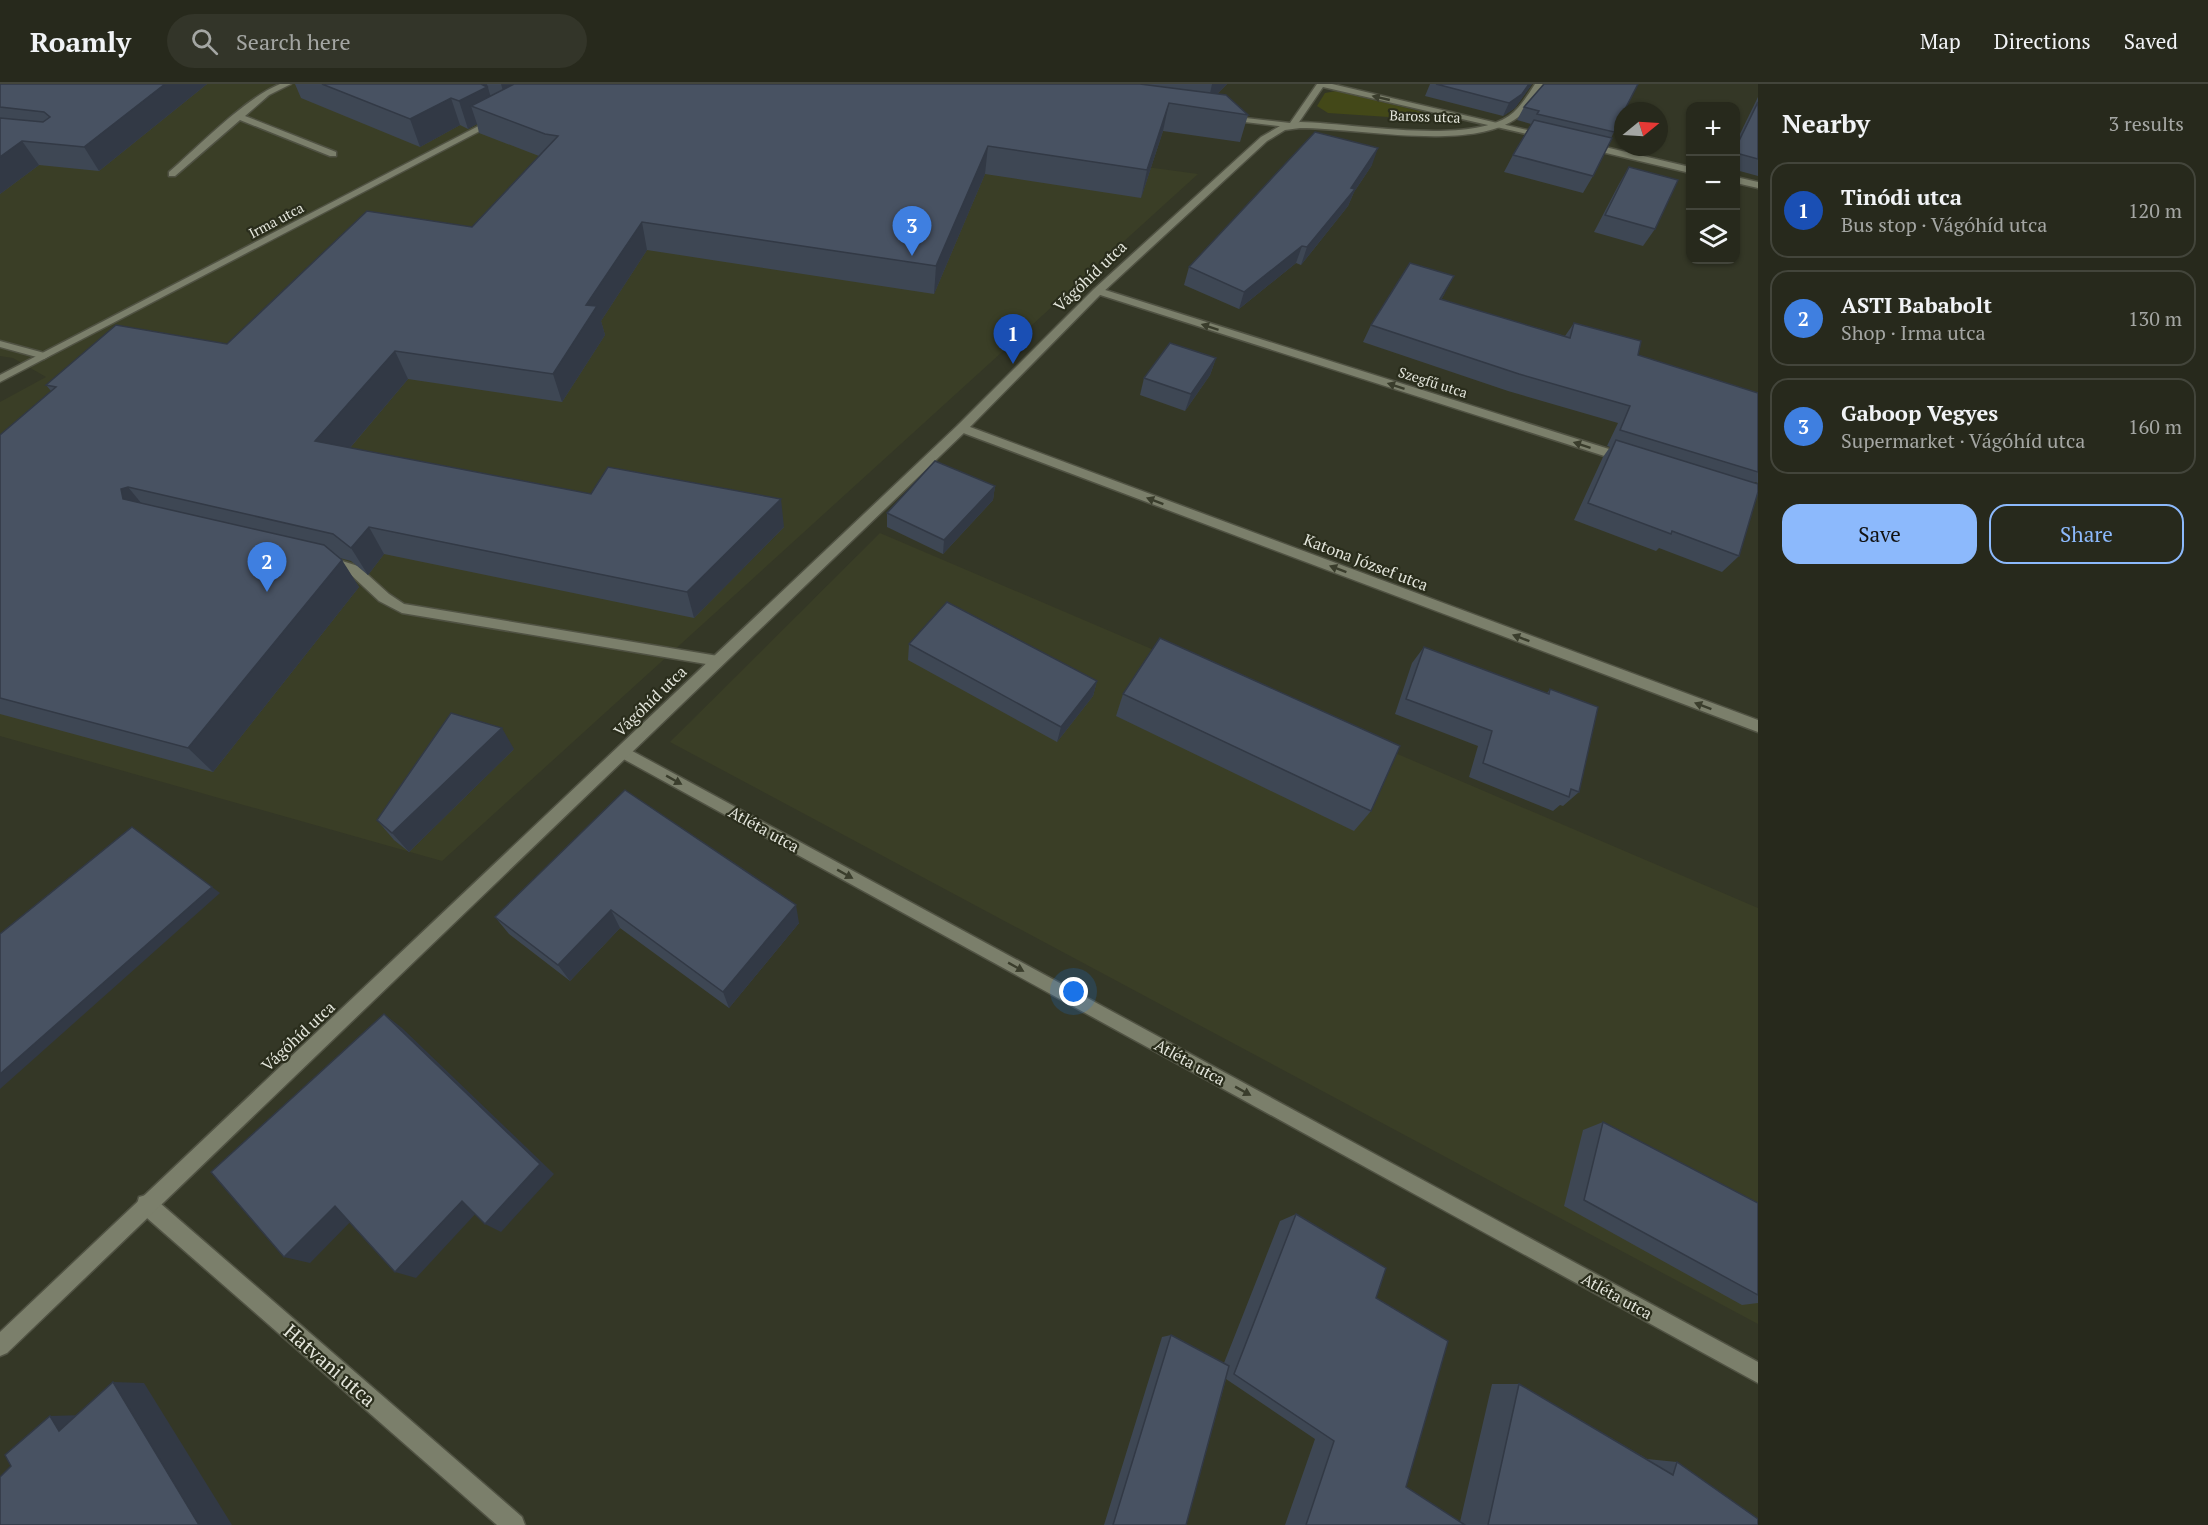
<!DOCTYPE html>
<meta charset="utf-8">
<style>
:root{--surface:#27291c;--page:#333529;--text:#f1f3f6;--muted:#a4a6a3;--line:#43453b;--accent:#8cb9fc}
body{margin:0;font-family:"PT Serif",serif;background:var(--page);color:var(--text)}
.controls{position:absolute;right:18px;top:18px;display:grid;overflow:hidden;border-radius:12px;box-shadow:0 2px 4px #0004}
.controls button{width:54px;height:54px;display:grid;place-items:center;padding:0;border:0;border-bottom:2px solid var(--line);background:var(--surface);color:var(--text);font:30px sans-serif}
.compass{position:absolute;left:1614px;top:18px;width:54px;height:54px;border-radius:50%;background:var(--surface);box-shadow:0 2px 4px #0004;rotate:72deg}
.you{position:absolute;left:1074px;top:908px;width:21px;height:21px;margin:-15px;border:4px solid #fff;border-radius:50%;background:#1a73e8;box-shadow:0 0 0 9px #1a73e833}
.badge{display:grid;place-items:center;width:39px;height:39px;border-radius:50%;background:var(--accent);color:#fff;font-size:20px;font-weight:700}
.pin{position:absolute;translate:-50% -50px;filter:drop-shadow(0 2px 3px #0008)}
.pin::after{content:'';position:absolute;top:32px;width:21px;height:18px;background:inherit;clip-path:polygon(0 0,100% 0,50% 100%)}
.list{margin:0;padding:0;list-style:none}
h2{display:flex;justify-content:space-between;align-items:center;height:78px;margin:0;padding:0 24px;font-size:26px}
h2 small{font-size:20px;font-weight:400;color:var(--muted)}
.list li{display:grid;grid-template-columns:39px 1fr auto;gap:18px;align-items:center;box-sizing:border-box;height:96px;margin:0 12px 12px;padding:0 12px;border:2px solid var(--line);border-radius:18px}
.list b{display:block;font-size:22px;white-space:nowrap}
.list p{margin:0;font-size:20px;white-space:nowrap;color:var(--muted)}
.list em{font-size:20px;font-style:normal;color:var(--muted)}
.actions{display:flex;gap:12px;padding:18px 24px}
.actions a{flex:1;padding:14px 0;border:2px solid var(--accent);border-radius:18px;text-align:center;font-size:21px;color:var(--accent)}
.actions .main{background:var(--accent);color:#111}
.icon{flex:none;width:33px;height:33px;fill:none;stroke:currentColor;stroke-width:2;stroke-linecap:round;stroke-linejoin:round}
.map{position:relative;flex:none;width:1758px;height:1441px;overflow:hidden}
header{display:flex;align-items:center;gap:36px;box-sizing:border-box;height:84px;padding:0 30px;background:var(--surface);border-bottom:2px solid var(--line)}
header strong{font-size:28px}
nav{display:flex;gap:33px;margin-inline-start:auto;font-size:21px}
.search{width:420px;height:54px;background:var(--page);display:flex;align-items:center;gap:15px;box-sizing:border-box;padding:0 21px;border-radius:33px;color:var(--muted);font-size:22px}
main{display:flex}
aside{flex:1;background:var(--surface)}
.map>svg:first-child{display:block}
.built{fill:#3a3e26}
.green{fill:#434818}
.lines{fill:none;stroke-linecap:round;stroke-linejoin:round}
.service-casing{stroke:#505243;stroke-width:3}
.minor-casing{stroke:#505243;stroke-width:3}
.tertiary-casing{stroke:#505243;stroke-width:3}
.service{fill:#7b7f6b;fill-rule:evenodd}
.minor{fill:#7b7f6b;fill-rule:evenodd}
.tertiary{fill:#7b7f6b;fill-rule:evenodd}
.wall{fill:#3e4754}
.shaded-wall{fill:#323945}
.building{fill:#485262;stroke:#323945;stroke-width:1.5}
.oneway{fill:#3a3d2c}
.labels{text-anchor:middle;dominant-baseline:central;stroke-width:4.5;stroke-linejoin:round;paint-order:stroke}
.far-street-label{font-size:14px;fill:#e3e5db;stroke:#2a2d1c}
.street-label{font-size:16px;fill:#e3e5db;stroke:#2a2d1c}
.near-street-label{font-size:20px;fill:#e3e5db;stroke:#2a2d1c}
</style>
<header>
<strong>Roamly</strong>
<div class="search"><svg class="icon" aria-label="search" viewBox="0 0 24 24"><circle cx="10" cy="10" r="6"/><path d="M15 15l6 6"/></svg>Search here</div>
<nav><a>Map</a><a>Directions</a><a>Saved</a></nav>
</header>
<main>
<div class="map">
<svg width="1758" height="1441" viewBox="0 0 1758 1441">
<rect width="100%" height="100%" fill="#343726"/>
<!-- built -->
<g class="built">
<path d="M0,0H449L582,6L1198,90L442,777L0,652V318L46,293L13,274L0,272Z"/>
<path d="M880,449L1758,824V1240L670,658Z"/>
</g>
<!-- green -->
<path class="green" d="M1336,7L1423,28L1430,32L1419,35L1328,29L1317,22L1325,9Z"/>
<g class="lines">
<!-- service casing -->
<g class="service-casing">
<g id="service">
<path d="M280,0H291L269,11L245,32L336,68V72H330L240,36L175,92H169V88C200,61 244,15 280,0Z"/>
<path d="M0,257L48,270L49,272L44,275L0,263Z"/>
<path d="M326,472L358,482L389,510L404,520L718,572L725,577L718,582L402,529L379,517L349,489L322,479L320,476L322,473Z"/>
</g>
</g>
<!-- minor casing -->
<g class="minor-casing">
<g id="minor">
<path d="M1317,0H1332L1548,51L1544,54L1323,3L1295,44L1228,36L1224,34L1228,32L1290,39Z"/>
<path d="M492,35L499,37L0,298V291Z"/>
<path d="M1588,59L1690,83V89L1585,64L1584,62Z"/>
<path d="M1736,93L1758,98V104L1736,99Z"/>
<path d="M1094,205H1102L1628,371L1630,374L1624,378L1620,377L1094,209Z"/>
<path d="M962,340L1758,636V648L958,347V341Z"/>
<path d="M623,662L1758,1278V1299L618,672L616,668L618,664Z"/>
<path d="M146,1111L153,1113L522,1433L525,1441H497L139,1127L137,1120L139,1113Z"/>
</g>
</g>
<!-- tertiary casing -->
<g class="tertiary-casing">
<path id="tertiary" d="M1535,0H1543C1535,12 1527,28 1514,36C1466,67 1357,44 1300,44L1285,46L1267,57L1102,209L966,347L7,1269L0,1272V1248L958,341L1094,205L1261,53L1280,42L1300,38C1353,39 1466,61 1509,32C1520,24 1528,11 1535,0Z"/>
</g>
<!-- service -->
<use href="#service" class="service"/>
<!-- minor -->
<use href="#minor" class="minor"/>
<!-- tertiary -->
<use href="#tertiary" class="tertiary"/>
</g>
<!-- wall -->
<g class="wall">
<path d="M0,0H207L99,87L39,81L0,110Z"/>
<path d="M295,0H1227L1217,10L1248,31L1240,58L1163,47L1141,114L985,90L934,210L647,166L601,237L605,251L562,318L408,295L350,364L591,410L784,443L694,534L384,470L368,491L351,477L340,474L359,503L213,688L0,630V351L51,307L46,301L227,260L472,143L539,72L479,49L477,40L468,45L460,41L420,63L301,14Z"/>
<path d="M1430,0H1532L1515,24L1503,32L1425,12Z"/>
<path d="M1758,13V92L1736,86V58Z"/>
<path d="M1524,23L1614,48L1593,92L1583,109L1504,88L1513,71L1531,40L1517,36Z"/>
<path d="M1372,81L1354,108L1348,122L1301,181L1296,179L1239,225L1184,201L1189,183Z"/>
<path d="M1629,83L1655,145L1643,162L1594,148L1619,100Z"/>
<path d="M1445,209L1441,216L1565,252L1574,239L1638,271L1758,309V399L1755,398L1754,399L1739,472L1722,488L1659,464L1656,467L1574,436L1603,373L1610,363L1607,362L1618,339L1508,307L1363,258L1371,241Z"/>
<path d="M1216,274L1210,291L1185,327L1140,311L1144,294Z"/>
<path d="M995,402L993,416L943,470L887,443V429Z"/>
<path d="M909,560L1097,597L1093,612L1057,658L908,576Z"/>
<path d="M1424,563L1547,609L1550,605L1579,708L1563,722L1560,721L1553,727L1469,693L1478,662L1395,630L1412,579Z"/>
<path d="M1123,610L1371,727L1354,747L1116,632Z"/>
<path d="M514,665L409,768L394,756L377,736Z"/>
<path d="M625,706L799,839L729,924L620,844L570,897L509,850L495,833Z"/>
<path d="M1603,1038L1758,1119V1219L1742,1221L1564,1122L1583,1046Z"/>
<path d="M1296,1130L1376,1214L1406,1403L1460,1438L1492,1300H1519L1647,1375L1677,1378L1758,1441H1285L1315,1355L1226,1295L1186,1441H1104L1162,1253L1171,1251L1224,1279L1280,1137Z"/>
</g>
<!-- shaded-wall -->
<g class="shaded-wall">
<path d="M165,0H207L99,87L84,63Z"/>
<path d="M480,0H487L493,21L471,22L477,40L468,45L459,17Z"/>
<path d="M501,0H553L508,24Z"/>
<path d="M1212,0H1227L1208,19Z"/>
<path d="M1529,0H1532L1515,24L1503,32L1509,19Z"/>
<path d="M451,14L460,41L420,63L410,35Z"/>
<path d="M1169,19L1163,47L1141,114L1147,86Z"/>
<path d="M22,57L39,81L0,110V73Z"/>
<path d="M988,62L985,90L934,210L936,182Z"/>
<path d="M1378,64L1372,81L1354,108L1348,122L1301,181L1307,163L1351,104Z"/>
<path d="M642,138L647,166L601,237L605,251L562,318L553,290L586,221Z"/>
<path d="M1302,162L1296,179L1239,225L1244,208Z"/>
<path d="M1454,192L1445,209L1431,232L1440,215Z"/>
<path d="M395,267L408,295L332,385L315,357Z"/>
<path d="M1216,274L1210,291L1185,327L1191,310Z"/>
<path d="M995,402L993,416L943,470L944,456Z"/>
<path d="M128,403L151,431L123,415L121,405Z"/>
<path d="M781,415L784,443L694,534L687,508Z"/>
<path d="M369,443L384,470L368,491L351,464Z"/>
<path d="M342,476L359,503L213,688L188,664Z"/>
<path d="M1097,597L1093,612L1057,658L1061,643Z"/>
<path d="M502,644L514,665L409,768L392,749Z"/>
<path d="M212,803L220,809L0,1005V990Z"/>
<path d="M796,821L799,839L729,924L723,908Z"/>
<path d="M611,826L620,844L570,897L558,881Z"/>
<path d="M384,930L402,944L554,1090L501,1148L485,1140Z"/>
<path d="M462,1117L479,1126L416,1194L395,1188Z"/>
<path d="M335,1122L358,1130L310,1179L284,1173Z"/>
<path d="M113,1298L144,1299L232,1441H199Z"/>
<path d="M84,1331L59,1347L50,1332Z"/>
</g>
<!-- building -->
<g class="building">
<path d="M0,0H165L84,63L22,57L0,73V34L43,38L50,33L44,28L0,23Z"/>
<path d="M322,0H481L487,3L459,17L451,14L410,35Z"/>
<path d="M514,0H1140L1226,11L1248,31L1169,19L1147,86L988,62L936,182L642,138L586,221L597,222L553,290L395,267L315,357L591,410L608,383L781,415L687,508L369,443L351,464L333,450L128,403L121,405L123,415L324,461L342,476L188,664L0,614V351L56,303L46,301L116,241L227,260L367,127L472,143L558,52L545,50L471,22Z"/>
<path d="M1436,0H1529L1522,10L1509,19Z"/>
<path d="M1544,0H1638L1624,27H1623V30L1614,48L1537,30L1539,27L1524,23Z"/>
<path d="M1758,18V75L1736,69V63Z"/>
<path d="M1534,36L1612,54L1593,92L1513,71Z"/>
<path d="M1315,48L1378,64L1351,104L1355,105L1307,163L1302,162L1244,208L1189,183Z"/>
<path d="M1629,83L1678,96L1655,145L1605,131Z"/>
<path d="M1410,179L1454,192L1440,215L1570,254L1574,239L1641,257L1638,271L1758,309V388L1620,346L1630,322L1519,290L1371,241Z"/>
<path d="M1170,259L1216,274L1191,310L1144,294Z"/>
<path d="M1616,356L1758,400V408L1739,472L1672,447L1671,450L1588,419Z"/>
<path d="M935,377L995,402L944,456L887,429Z"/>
<path d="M947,518L1097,597L1061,643L909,560Z"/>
<path d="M1160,554L1400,662L1371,727L1123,610Z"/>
<path d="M1424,563L1549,610L1550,605L1598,623L1579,708L1571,705L1569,713L1483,679L1492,647L1406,615Z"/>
<path d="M451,629L502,644L392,749L377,736Z"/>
<path d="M625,706L796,821L723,908L611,826L558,881L495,833Z"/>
<path d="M132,743L212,803L0,990V850Z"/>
<path d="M384,930L540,1080L485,1140L462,1117L395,1188L335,1122L284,1173L211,1088Z"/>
<path d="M1603,1038L1758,1119V1211L1584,1116Z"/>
<path d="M1296,1130L1386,1184L1376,1214L1448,1257L1406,1403L1465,1441H1306L1334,1357L1234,1290Z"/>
<path d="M1171,1251L1229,1282L1186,1441H1113Z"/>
<path d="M113,1298L199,1441H0V1393L11,1382L5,1371L50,1332L59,1347Z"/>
<path d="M1519,1300L1673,1391L1677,1378L1758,1435V1441H1488Z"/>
</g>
<!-- one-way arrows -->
<defs><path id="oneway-solid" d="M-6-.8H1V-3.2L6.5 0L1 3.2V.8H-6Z" transform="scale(1.5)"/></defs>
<g class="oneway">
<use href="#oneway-solid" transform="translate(1381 14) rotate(-167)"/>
<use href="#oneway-solid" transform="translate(1210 243) rotate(-162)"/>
<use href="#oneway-solid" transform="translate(1396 302) rotate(-162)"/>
<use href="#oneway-solid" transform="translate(1582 361) rotate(-162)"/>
<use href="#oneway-solid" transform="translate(1155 417) rotate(-159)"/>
<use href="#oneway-solid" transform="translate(1338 485) rotate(-159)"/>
<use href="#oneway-solid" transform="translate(1521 554) rotate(-159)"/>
<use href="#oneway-solid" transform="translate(1703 622) rotate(-159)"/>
<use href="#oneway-solid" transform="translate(674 696) rotate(29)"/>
<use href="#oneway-solid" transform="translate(845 790) rotate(29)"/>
<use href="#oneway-solid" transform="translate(1016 883) rotate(29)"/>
<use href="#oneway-solid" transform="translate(1243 1007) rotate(29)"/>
</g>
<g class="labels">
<!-- far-street labels -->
<g class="far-street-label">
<text transform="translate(1425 32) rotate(2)">Baross utca</text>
<text transform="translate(276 136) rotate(-28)">Irma utca</text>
<text transform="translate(1433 298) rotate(18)">Szegfű utca</text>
</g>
<!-- street labels -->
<g class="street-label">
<text transform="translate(1090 192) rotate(-44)">Vágóhíd utca</text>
<text transform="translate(1366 478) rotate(21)">Katona József utca</text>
<text transform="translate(650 617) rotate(-44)">Vágóhíd utca</text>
<text transform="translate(764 745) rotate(29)">Atléta utca</text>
<text transform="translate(298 952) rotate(-43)">Vágóhíd utca</text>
<text transform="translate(1190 978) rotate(29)">Atléta utca</text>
<text transform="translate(1617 1212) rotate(29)">Atléta utca</text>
</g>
<!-- near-street labels -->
<g class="near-street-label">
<text transform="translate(330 1281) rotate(41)">Hatvani utca</text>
</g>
</g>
</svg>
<div class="controls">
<button>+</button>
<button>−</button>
<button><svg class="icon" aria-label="layers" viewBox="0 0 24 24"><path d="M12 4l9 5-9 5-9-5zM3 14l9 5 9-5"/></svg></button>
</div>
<svg class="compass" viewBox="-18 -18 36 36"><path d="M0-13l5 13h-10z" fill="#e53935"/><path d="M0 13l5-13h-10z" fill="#a4a6a3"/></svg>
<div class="you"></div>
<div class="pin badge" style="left:1013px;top:280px;background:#1a4fb4">1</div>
<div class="pin badge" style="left:267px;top:508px;background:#3f7fe0">2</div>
<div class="pin badge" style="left:912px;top:172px;background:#3f7fe0">3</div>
</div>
<aside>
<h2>Nearby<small>3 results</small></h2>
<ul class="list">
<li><span class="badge" style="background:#1a4fb4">1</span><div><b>Tinódi utca</b><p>Bus stop · Vágóhíd utca</p></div><em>120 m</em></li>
<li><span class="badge" style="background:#3f7fe0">2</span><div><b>ASTI Bababolt</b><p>Shop · Irma utca</p></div><em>130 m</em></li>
<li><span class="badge" style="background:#3f7fe0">3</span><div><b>Gaboop Vegyes</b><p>Supermarket · Vágóhíd utca</p></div><em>160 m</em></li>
</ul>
<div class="actions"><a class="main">Save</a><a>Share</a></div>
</aside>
</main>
